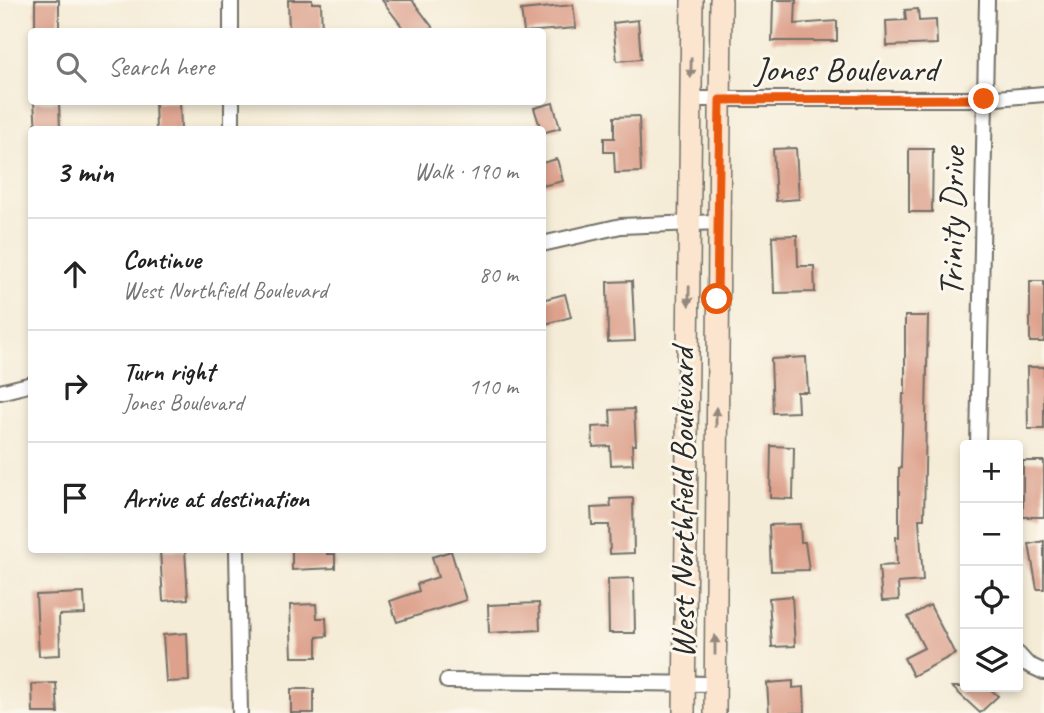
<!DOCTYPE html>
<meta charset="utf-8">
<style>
:root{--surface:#fff;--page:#f6f6f6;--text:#222;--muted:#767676;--line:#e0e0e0}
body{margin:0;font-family:Caveat,sans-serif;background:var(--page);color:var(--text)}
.controls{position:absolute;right:21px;bottom:21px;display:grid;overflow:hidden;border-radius:7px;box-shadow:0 4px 10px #0003}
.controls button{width:63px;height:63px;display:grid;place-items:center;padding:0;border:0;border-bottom:2px solid var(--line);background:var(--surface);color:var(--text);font:35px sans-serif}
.stop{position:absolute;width:21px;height:21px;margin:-16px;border:5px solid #ea580c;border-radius:50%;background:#fff}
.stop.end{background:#ea580c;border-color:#fff;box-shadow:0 2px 7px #0008}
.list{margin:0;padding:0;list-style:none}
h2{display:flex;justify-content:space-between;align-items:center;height:91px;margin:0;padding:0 28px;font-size:30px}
h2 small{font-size:23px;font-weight:400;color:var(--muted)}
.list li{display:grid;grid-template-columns:46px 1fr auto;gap:21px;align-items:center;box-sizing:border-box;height:112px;padding:0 28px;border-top:2px solid var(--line)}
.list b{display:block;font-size:26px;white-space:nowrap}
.list p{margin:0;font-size:23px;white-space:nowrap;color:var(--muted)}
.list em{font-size:23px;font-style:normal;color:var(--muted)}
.icon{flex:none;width:38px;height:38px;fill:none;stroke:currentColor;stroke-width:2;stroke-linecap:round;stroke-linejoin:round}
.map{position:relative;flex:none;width:1044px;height:713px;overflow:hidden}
.search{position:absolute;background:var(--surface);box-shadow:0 4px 10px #0003;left:28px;top:28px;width:518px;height:77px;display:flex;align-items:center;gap:18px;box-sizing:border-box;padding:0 24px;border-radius:7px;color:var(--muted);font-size:26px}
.panel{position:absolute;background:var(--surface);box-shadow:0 4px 10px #0003;left:28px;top:126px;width:518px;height:427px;border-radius:7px}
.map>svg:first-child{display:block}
.building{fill:#dda18c}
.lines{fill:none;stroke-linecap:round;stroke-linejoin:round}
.street-casing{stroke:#726f67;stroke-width:18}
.secondary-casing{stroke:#726f67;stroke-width:24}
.street{stroke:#fff;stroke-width:14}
.secondary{stroke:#fbe5cf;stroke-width:21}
.oneway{fill:#93887d}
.route{stroke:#ea580c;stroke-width:9}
.labels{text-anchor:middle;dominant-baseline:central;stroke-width:6;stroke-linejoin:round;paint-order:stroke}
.street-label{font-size:35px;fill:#2b2b2b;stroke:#fbf7ec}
</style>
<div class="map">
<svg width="1044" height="713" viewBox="0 0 1044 713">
<rect width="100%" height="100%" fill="#fbf7ec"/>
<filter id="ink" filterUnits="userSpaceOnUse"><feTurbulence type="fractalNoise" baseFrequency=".0143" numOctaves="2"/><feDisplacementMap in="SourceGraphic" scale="14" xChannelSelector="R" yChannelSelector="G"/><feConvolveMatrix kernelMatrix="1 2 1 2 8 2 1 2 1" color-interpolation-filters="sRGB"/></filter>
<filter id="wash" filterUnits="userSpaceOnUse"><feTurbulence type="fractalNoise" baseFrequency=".00686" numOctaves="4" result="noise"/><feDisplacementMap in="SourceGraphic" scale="28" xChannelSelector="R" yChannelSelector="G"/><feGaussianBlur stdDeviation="1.57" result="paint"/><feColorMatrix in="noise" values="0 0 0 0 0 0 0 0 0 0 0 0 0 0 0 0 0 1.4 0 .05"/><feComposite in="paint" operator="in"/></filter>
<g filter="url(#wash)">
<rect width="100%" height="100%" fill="#f5ecd7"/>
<g id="blocks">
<!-- building -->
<g class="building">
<rect x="35" y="0" width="24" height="32"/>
<path d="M288,0H312V3H321L322,32H289Z"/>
<path d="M382,0H412L436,32H406Z"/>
<path d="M773,0H796L795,24L837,21V41H772Z"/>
<path d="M573,5L576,28L524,32L521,10Z"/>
<path d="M918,9L919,21L936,20L937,44L887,46L886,21L906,20L905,10Z"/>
<path d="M638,20L641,59L617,61L613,23Z"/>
<path d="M34,102H59L60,130H36Z"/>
<path d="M155,102H180L181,130H156Z"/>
<path d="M553,103L560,128L542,133L534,108Z"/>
<path d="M639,116L641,172L615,173L614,152H604V138H614V117Z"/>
<path d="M796,148L799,199L776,201L773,149Z"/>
<path d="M909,149H933L932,212H909Z"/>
<path d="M557,159L563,181L542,186V163Z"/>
<path d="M797,235L798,266H814L815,292L774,293L772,236Z"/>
<path d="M632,281L635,341L608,342L607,282Z"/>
<rect x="1030" y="281" width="14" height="61"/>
<path d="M565,294L571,317L542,325V300Z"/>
<path d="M905,316H928L924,519H919L923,581L898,583L899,600L882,601L879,566L897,565L896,537H899V468H901L903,394H905Z"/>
<path d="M806,357L808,392H797L798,412L773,413L771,359Z"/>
<path d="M1027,367H1044V429H1028Z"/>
<path d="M634,409L636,445H632L633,464L611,465L610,446L593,447L592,427L611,426L610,410Z"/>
<path d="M771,446L794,447L793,499L770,498Z"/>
<rect x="1023" y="461" width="21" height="56"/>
<path d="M633,498L634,553L610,554L609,525H592L591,508L611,507L610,499Z"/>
<path d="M800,524L801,542H805L809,570L771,571L769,525Z"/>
<path d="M1044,541V589H1037L1029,544Z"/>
<path d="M160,550H185L188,599L163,601Z"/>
<path d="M292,550H327V554H335V568L292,570Z"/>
<path d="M451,551L466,600L397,622L390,601L419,591L417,584L438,577L432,557Z"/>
<path d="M634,578L635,633H609L608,579Z"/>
<path d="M84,593L85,614L59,615L60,655L39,656L36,595Z"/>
<path d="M792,596L795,646L772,647L769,598Z"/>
<path d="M539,603L540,630L489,633L488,605Z"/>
<path d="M316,604L317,618H326L327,636L317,637V657H292L290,605Z"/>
<path d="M930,605L955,654L913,676L904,658L924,648L908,617Z"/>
<path d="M187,633L189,681L166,682L163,635Z"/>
<path d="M793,681V688L804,687L805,713H769L767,683Z"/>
<path d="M56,683L58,713H33L32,684Z"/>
<path d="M952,687H988L998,696L980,713Z"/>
<rect x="291" y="689" width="23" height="24"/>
</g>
</g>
</g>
<g filter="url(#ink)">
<use href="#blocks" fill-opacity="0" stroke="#726f67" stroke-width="2"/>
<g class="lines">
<!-- street casing -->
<g class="street-casing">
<g id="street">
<path d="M231,0V32"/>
<path d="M691,99H984L1044,94"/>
<path d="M232,102V130"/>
<path d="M542,244L621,226L719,222"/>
<path d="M0,392L32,384"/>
<path d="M978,445L987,0"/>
<path d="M237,550L240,713"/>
<path d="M1018,654L1027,664L1044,672"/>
<path d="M447,681L715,684"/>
</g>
</g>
<!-- secondary casing -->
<g class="secondary-casing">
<g id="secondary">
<path d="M684,713L692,0"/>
<path d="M715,713L721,0"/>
</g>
</g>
<!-- street -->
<use href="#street" class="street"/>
<!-- secondary -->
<use href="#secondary" class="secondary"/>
</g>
<!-- one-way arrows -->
<defs><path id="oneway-solid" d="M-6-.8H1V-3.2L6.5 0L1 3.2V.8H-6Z" transform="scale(1.75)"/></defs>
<g class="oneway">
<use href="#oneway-solid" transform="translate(691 68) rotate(91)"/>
<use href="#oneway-solid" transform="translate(689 296) rotate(91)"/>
<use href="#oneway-solid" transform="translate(716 417) rotate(-90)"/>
<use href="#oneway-solid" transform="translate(715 645) rotate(-90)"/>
</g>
</g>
<g class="lines" filter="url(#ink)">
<!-- route -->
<path class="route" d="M717,299L720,100L984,99"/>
</g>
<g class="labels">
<!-- street labels -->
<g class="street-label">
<text x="846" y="69">Jones Boulevard</text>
<text transform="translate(952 222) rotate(-89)">Trinity Drive</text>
<text transform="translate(682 503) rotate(-90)">West Northfield Boulevard</text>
</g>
</g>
</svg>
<div class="controls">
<button>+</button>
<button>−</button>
<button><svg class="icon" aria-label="locate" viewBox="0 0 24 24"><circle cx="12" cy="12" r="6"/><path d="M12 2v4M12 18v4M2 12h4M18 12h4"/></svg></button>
<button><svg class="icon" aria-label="layers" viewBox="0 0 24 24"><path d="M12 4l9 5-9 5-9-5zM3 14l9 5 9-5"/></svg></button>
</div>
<div class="stop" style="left:717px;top:299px"></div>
<div class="stop end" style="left:984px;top:99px"></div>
<div class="search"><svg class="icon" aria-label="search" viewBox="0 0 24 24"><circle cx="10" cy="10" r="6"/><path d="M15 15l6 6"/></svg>Search here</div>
<section class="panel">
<h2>3 min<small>Walk · 190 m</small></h2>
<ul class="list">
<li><svg class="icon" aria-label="ahead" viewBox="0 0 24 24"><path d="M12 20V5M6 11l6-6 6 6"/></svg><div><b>Continue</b><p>West Northfield Boulevard</p></div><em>80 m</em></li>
<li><svg class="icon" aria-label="right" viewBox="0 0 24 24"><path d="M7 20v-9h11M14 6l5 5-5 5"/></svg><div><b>Turn right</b><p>Jones Boulevard</p></div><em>110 m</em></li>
<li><svg class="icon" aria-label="arrive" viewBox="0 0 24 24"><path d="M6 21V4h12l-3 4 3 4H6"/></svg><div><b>Arrive at destination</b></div></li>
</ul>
</section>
</div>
